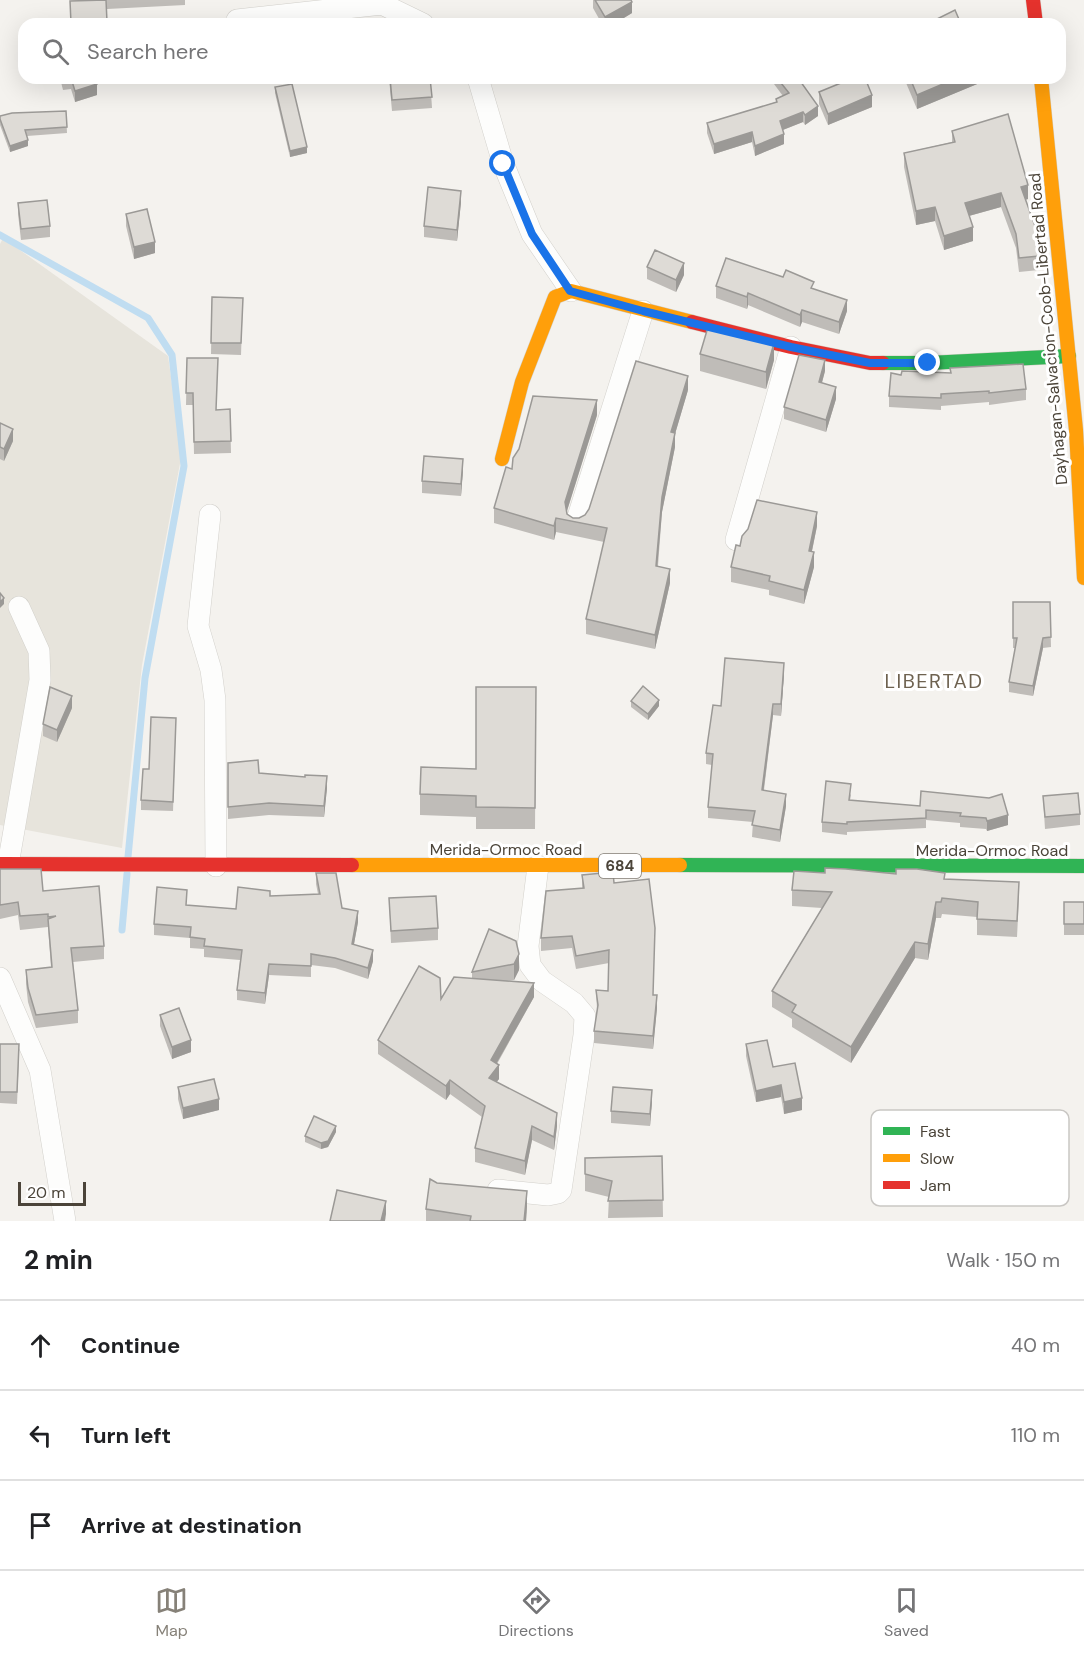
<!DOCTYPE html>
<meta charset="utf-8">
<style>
:root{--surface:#fff;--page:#f2f2f2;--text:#202124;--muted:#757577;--line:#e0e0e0;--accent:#868178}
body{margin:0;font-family:"DM Sans",sans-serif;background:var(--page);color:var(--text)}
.scale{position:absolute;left:18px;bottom:15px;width:68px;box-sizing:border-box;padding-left:6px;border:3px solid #4b4439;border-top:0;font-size:16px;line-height:21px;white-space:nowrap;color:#4b4439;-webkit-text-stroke:4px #fff;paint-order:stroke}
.stop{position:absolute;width:18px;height:18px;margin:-14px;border:4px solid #1a73e8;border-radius:50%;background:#fff}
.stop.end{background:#1a73e8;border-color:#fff;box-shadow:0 2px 6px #0008}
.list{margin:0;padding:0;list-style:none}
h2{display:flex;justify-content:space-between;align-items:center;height:78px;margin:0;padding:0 24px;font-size:26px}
h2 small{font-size:20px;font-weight:400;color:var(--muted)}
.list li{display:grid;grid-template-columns:39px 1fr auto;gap:18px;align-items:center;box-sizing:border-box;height:90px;padding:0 24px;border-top:2px solid var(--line)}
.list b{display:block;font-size:22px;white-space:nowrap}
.list em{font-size:20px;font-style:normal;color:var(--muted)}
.icon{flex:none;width:33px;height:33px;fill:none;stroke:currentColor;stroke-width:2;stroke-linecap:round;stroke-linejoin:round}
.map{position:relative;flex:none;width:1084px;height:1221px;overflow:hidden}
.search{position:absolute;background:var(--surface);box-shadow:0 6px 24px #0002;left:18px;right:18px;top:18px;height:66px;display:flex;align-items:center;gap:15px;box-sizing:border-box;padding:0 21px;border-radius:18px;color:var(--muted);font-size:22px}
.sheet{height:348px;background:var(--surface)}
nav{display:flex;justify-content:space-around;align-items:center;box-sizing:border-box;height:84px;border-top:2px solid var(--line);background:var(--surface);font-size:16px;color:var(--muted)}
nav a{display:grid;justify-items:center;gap:3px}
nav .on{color:var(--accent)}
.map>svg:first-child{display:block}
.residential{fill:#e7e4dc}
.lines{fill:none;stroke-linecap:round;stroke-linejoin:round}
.stream{stroke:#c0ddf1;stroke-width:7}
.street-casing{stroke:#d2d0cb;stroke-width:22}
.fast-casing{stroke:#d3cfc5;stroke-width:15}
.slow-casing{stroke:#d3cfc5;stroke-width:15}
.jam-casing{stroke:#d3cfc5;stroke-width:15}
.street{stroke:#fdfdfc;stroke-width:21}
.fast{stroke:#30b455;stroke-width:14}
.slow{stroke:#ff9f0a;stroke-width:14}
.jam{stroke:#e5322d;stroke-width:14}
.wall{fill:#bfbcb8}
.shaded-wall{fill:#9b9996}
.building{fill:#dedbd6;stroke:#9b9996;stroke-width:1.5}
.route{stroke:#1a73e8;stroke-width:8}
.labels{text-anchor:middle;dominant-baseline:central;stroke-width:6;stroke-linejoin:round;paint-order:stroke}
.shield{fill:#fff;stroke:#817c74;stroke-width:1.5}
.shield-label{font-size:15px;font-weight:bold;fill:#4b4439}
.street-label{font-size:16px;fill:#4b4439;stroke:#fff}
.quarter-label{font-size:20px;letter-spacing:1.5px;fill:#6e6250;stroke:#fff}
.key{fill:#fff;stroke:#c9c7c4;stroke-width:1.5}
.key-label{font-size:16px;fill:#4b4439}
</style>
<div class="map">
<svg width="1084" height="1221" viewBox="0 0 1084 1221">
<rect width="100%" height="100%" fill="#f4f2ee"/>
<!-- residential -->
<path class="residential" d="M3,238L168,356L182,453L142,665L122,848L0,825V244Z"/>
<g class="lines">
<!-- stream -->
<g class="stream">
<path d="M0,235L148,318L172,355L184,466L145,678L128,857"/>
<path d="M122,930L127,874"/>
</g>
<!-- street casing -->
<g class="street-casing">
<g id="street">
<path d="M237,20L382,4L423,24"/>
<path d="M478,78L503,163L532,234L571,291"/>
<path d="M210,515L198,626L211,670L215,700L216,866"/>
<path d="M577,520L643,311"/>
<path d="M736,540L791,347"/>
<path d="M8,865L40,680L39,651L19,607"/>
<path d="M0,978L40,1070L65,1221"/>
<path d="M498,1190L548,1195L558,1193L561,1190L584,1035L585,1016L574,1003L542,981L530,965L528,946L538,866"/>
</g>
</g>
<!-- fast casing -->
<g class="fast-casing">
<g id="fast">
<path d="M883,363H928L1069,356"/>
<path d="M680,865L1084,866"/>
</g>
</g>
<!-- slow casing -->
<g class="slow-casing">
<g id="slow">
<path d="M1041,78L1076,430L1084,578"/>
<path d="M502,459L522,382L555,297L571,291L692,322"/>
<path d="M352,865H680"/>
</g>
</g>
<!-- jam casing -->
<g class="jam-casing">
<g id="jam">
<path d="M1033,0L1036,24"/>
<path d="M692,322L791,347L870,363H883"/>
<path d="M0,864L352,865"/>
</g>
</g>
<!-- street -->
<use href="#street" class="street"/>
<!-- fast -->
<use href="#fast" class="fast"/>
<!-- slow -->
<use href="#slow" class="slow"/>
<!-- jam -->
<use href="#jam" class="jam"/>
</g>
<!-- wall -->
<g class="wall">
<path d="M89,0H185V5L107,9V24H70V1Z"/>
<path d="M593,0H631L632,13L614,24H602L593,8Z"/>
<path d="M60,78H132L97,84V95L75,102L71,89L63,90Z"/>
<path d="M389,78H430L432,108L392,111Z"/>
<path d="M774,78H798L818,116L805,125L803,122L783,130L784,144L755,156L752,142L714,154L707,133V123L776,102V99L783,96L774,84Z"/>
<path d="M904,78H982V82L917,109Z"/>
<path d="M275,87L307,153L290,157L275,93Z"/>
<path d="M819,92L872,107L828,125L819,104Z"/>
<path d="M66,111L67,133L27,136L28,146L10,152L0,125V116Z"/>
<path d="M952,131L1028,199L1025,200L1039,256V270L1019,272L1016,248L1001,207L969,216L973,241L944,250L935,221L916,225L904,167V153L952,142Z"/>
<path d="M461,202L457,241L424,237V226Z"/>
<path d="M18,203L50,226V237L21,240L18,214Z"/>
<path d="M126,214L155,253L134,259L126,226Z"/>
<path d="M647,267L684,275L676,292L647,279Z"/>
<path d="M716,286L814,289L847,311L839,334L802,322L800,327L748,305L747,309L716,298Z"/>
<path d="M212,297L243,298L241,355L211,354Z"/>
<path d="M700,354L774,360L766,389L700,371Z"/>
<path d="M187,358L217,410L230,409L231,453L194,454L193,405H186Z"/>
<path d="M825,371L822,383L836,399L826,432L784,419V407Z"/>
<path d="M901,375L1026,389V400L989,405V402L941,406V410L889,407V396Z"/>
<path d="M688,390L675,434V447L662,512L658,566L670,583L655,649L586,634V619L604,542L556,532L554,540L494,523V508L512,469L597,415L567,511V514L573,518H579L585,515Z"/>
<path d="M0,423L13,441L4,461L0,459Z"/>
<path d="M463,470L461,496L422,493V481Z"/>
<path d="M817,526L812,551L814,567L804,604L769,595V590L731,582V567L740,546Z"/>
<path d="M1013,602H1050L1051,647L1043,648L1033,696L1009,692V682L1015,648H1013Z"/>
<path d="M784,674L781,716L773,715L764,790L786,806L780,842L752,837L753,822L708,818V807L712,765L706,764V753L721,706Z"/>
<path d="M536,687L535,829H476V817L420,815V794L476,769Z"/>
<path d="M631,701L659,706L648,720L631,707Z"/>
<path d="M72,708L57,742L43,736V724Z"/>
<path d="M176,718L173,811L141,810V800L149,769Z"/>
<path d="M228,763L259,773L327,788L324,817L269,815L228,819Z"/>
<path d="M921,791L1008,825L987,831L986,829L960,827V823L926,820V828L847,832V835L822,832V822L851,794L850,801L920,806Z"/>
<path d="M1043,796L1080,814V825L1045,829Z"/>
<path d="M0,869L43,891L104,946V959L73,962L78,1010V1023L36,1028L28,1002L26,984V970L51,967L48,927L20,930L18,915L0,919Z"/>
<path d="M316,873L342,908L358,922L354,944L373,961L368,979L335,968L311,965V977L269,975L265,1004L237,1000V990L240,960L204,957V949L190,948V938L154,935V924L187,905L236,909L270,896L318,894L316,884Z"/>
<path d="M582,875L614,883L657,1008L653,1049L594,1043V1031L597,1010L596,990L608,991L609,963L576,969L572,948L541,951V938L582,889Z"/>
<path d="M945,879L1019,897L1017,937L977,935V917L942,914L941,918H936L928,960L915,958L851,1063L792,1027V1019L772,1007V991L822,908L792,906V890Z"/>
<path d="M389,898L438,928V940L391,943Z"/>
<rect x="1064" y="902" width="20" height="33"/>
<path d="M489,929L519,970L514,980L507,981L534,997L497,1064L499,1079L496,1082L557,1126L554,1150L532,1140L525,1175L475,1162V1148L482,1117L450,1094L446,1100L378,1054V1040L472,978V972Z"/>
<path d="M160,1015L191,1052L172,1059L160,1026Z"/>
<path d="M0,1044L19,1056L17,1104L0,1103Z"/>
<path d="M746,1044L773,1067L802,1110L784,1114L781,1097L756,1102L746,1056Z"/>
<path d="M178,1087L219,1110L183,1119L178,1099Z"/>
<path d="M652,1101L650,1126L611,1123V1111Z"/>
<path d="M336,1132L328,1147L321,1149L305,1142V1136Z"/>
<path d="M662,1156L663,1217L608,1218L609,1197L585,1191V1158Z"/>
<path d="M437,1183L527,1206L526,1221H426V1209Z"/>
</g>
<!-- shaded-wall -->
<g class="shaded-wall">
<path d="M632,2V13L614,24H605V17Z"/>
<path d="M957,78H982V82L917,109V95Z"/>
<path d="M97,84V95L75,102V91Z"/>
<path d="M872,95V107L828,125V114Z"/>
<path d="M818,106V116L805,125V115Z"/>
<path d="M803,112V122L780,131V121Z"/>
<path d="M752,132V142L714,154V144Z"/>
<path d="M784,134V144L755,156V146Z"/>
<path d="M28,140V146L10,152V146Z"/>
<path d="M307,147V153L290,157V151Z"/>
<path d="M1028,185V199L1021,201V187Z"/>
<path d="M461,191V202L457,241V230Z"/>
<path d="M1001,193V207L965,217V203Z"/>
<path d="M935,207V221L916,225V211Z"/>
<path d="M973,227V241L944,250V236Z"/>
<path d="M155,242V253L134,259V247Z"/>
<path d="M684,263V275L676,292V280Z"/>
<path d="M748,293V305L747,309V297Z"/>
<path d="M847,300V311L839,334V322Z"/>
<path d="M802,310V322L800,327V315Z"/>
<path d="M774,343V360L766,389V372Z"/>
<path d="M825,360V371L819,393V382Z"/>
<path d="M688,376V390L675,434V447L662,512L656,580V566L662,497L671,432Z"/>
<path d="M836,387V399L826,432V420Z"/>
<path d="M597,400V415L565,517V502Z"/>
<path d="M13,429V441L4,461V449Z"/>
<path d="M463,459V470L461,496V484Z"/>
<path d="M817,512V526L809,565V551Z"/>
<path d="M556,518V532L554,540V526Z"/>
<path d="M814,552V567L804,604V590Z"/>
<path d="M670,569V583L655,649V635Z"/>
<path d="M4,598V604L0,608V602Z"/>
<path d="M1043,638V648L1033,696V686Z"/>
<path d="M784,663V674L781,716V704Z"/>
<path d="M72,696V708L57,742V730Z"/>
<path d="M659,700V706L648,720V714Z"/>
<path d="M773,704V715L762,802V790Z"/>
<path d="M327,776V788L324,817V806Z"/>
<path d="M786,794V806L780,842V830Z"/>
<path d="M1008,815V825L987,831V821Z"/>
<path d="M936,902V918L928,960V944Z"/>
<path d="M358,911V922L352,955V944Z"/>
<path d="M915,942V958L851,1063V1047Z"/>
<path d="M373,950V961L368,979V968Z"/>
<path d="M519,954V970L514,980V964Z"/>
<path d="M269,964V975L265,1004V993Z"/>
<path d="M534,983V997L491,1073V1060Z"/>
<path d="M657,995V1008L653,1049V1036Z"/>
<path d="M191,1040V1052L172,1059V1047Z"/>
<path d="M499,1065V1079L489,1092V1078Z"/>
<path d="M450,1080V1094L446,1100V1086Z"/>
<path d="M781,1085V1097L756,1102V1091Z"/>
<path d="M652,1090V1101L650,1126V1114Z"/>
<path d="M802,1098V1110L784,1114V1102Z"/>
<path d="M219,1099V1110L183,1119V1108Z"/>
<path d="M557,1113V1126L554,1150V1137Z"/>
<path d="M336,1126V1132L328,1147L321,1149V1143Z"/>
<path d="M532,1126V1140L525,1175V1161Z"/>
<path d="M527,1191V1206L526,1221H524Z"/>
<path d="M386,1201V1214L385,1221H381Z"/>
</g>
<!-- building -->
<g class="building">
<path d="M106,0L107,22L71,23L70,1Z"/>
<path d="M595,0H631L632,2L605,17Z"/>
<path d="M955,10L961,24H927Z"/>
<path d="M997,19L999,24H981Z"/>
<path d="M71,78H95L97,84L75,91Z"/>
<path d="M390,78H430L432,97L392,100Z"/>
<path d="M777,78H798L818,106L805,115L803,112L780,121L784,134L755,146L752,132L714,144L707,123L777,102L776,99L789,93Z"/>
<path d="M853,78H865L872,95L828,114L819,92Z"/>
<path d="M910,78H957L917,95Z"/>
<path d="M292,84L307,147L290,151L275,87Z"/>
<path d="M66,111L67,127L25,130L28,140L10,146L0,119V116L12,113Z"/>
<path d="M1008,114L1028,185L1021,187L1035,226L1039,256L1019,258L1016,234L1001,193L965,203L973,227L944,236L935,207L916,211L904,153L955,142L952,131Z"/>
<path d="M428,187L461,191L457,230L424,226Z"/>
<path d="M47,200L50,226L21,229L18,203Z"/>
<path d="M147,209L155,242L134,247L126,214Z"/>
<path d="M655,250L684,263L676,280L647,267Z"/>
<path d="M726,258L783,277L786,270L814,282L811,288L847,300L839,322L802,310L800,315L748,293L747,297L716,286Z"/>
<path d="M212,297L243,298L241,343H211Z"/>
<path d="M708,327L774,343L766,372L700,354Z"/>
<path d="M799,355L825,360L819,382L836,387L826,420L784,407Z"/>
<path d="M187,358H218L216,410L230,409L231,441L194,442L193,393H186Z"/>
<path d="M636,361L688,376L671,432L675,433L662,497L656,566L670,569L655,635L586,619L607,528L556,518L554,526L494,508L506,467L512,469L513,458L519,449L533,396L597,400L565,502L567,514L573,518H579L585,515L589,509Z"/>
<path d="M1023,364L1026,389L989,393V391L941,394V398L889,396L891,373L901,375L902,371L951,373L950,368Z"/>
<path d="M0,423L13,429L4,449L0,447Z"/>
<path d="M424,456L463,459L461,484L422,481Z"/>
<path d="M757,500L817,512L809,551L814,552L804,590L769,581L770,576L731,567L736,545L740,546L742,536L748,529Z"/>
<path d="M0,593L4,598L0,602Z"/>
<path d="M1013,602H1050L1051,637L1043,638L1033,686L1009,682L1017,638H1013Z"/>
<path d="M725,658L784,663L781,704H773L762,790L786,794L780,830L752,825L755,811L708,807L713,754L706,753L713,705L721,706Z"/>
<path d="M643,686L659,700L648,714L631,701Z"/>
<path d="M50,687L72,696L57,730L43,724Z"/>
<path d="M476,687H536L535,808L476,807V796L420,794L421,767L476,769Z"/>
<path d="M151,717L176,718L173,802L141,800L143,769H149Z"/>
<path d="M258,760L259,773L305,777V775L327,776L324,806L269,803L228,807V763Z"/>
<path d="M826,781L851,784L849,800L920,806L921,791L989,798L1002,794L1008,815L987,821L986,818L960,816L961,813L926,810V818L847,822V824L822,822Z"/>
<path d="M1078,793L1080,814L1045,817L1043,796Z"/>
<path d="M825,868L846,869L896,874V869H917L945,873L944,879L1019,882L1017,921L977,919L978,902L942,898L941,902H936L928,944L915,942L851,1047L792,1012L796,1005L772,991L832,892L792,890L794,871L825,873Z"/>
<path d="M0,869H41L43,891L99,886L104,946L71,948L78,1010L36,1015L28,988L26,970L52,967L48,919L56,916L48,917V914L20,916L18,902L0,905Z"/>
<path d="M613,872L614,883L649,879L655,928L653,995H657L653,1036L594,1031L598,1005L596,990L608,991L609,950L576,956L572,936L541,938L546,891L584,888L582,875Z"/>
<path d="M316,873H336L342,908L358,911L352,944L373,950L368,968L335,958L311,954V966L269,964L265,993L237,990L242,950L204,946L205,939L190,937L191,927L154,924L157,887L187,890L186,905L236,909L238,887L270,891V896L320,894Z"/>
<path d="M436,896L438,928L391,931L389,898Z"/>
<rect x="1064" y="902" width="20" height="22"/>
<path d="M489,929L516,941L519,954L514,964L472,972Z"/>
<path d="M419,966L440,978L441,999L454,977L534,983L491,1060L499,1065L489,1078L557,1113L554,1137L532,1126L525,1161L475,1148L485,1106L450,1080L446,1086L378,1040Z"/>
<path d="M179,1008L191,1040L172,1047L160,1015Z"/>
<path d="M767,1040L773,1067L795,1063L802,1098L784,1102L781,1085L756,1091L746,1044Z"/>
<path d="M0,1044H19L17,1092H0Z"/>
<path d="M214,1079L219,1099L183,1108L178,1087Z"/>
<path d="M613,1087L652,1090L650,1114L611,1111Z"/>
<path d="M314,1116L336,1126L328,1141L321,1143L305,1136Z"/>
<path d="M662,1156L663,1200L608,1201L612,1181L585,1174V1158Z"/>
<path d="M430,1179L437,1183L527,1191L524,1221H470L471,1216L426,1209Z"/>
<path d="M337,1190L386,1201L381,1221H330Z"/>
</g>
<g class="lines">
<!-- route -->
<path class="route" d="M503,164L532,234L570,291L643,311L791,347L870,363H928"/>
</g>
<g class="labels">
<!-- shield labels -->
<rect class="shield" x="599" y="854" width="42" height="24" rx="4.5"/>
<g class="shield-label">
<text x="620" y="866">684</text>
</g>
<!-- street labels -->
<g class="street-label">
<text transform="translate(1048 329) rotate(-95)">Dayhagan-Salvacion-Coob-Libertad Road</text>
<text x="506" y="849">Merida-Ormoc Road</text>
<text x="992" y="850">Merida-Ormoc Road</text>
</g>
<!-- quarter labels -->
<g class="quarter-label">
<text x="934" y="681">LIBERTAD</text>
</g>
</g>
<!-- legend -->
<rect x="871" y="1110" width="198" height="96" rx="9" class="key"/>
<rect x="883" y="1127" width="27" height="8" fill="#30b455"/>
<rect x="883" y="1154" width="27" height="8" fill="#ff9f0a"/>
<rect x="883" y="1181" width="27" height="8" fill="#e5322d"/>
<g class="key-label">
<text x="920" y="1137">Fast</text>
<text x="920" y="1164">Slow</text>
<text x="920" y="1191">Jam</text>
</g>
</svg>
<div class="scale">20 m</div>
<div class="stop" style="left:503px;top:164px"></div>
<div class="stop end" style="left:928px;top:363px"></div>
<div class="search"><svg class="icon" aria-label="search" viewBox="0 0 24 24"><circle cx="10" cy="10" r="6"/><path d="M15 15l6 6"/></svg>Search here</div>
</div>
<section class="sheet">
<h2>2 min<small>Walk · 150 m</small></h2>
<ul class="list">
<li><svg class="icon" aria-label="ahead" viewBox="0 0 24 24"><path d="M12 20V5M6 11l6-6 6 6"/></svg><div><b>Continue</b></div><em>40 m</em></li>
<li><svg class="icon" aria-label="left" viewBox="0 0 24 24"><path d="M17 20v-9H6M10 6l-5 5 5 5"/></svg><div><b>Turn left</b></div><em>110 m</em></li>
<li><svg class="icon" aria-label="arrive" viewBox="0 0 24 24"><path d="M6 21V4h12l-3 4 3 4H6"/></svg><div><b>Arrive at destination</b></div></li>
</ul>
</section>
<nav>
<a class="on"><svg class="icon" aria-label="map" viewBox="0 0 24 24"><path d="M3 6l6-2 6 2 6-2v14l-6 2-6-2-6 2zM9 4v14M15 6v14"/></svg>Map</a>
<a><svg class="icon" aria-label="directions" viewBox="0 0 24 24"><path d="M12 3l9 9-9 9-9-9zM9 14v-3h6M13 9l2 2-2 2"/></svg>Directions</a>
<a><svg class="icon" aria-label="saved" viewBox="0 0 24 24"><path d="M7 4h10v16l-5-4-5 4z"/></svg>Saved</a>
</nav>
